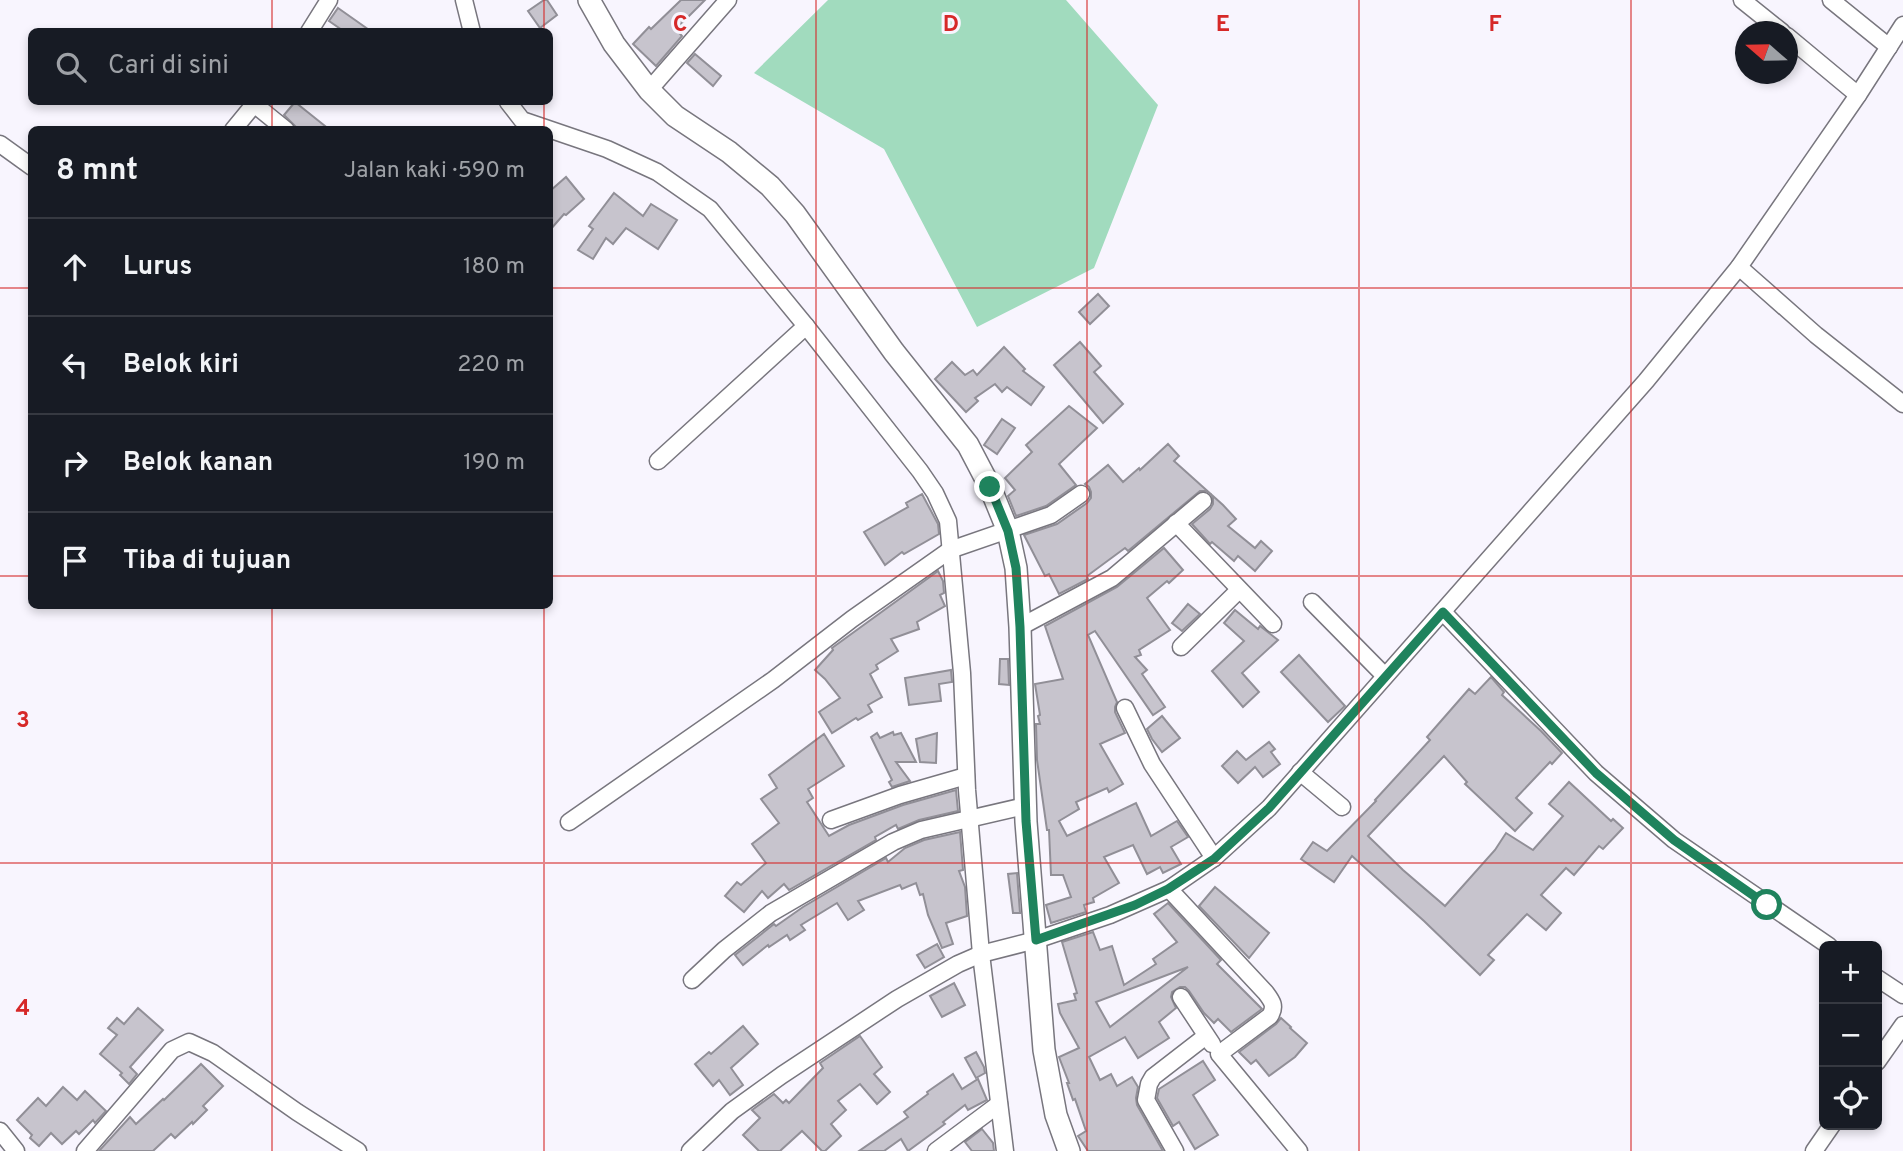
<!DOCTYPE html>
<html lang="id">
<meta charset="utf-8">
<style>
:root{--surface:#171b24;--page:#242831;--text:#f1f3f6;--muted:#9ea1a6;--line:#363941}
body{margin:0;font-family:Overpass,sans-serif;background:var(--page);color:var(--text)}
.controls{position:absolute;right:21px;bottom:21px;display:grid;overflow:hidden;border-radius:10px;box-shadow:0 4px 10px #0003}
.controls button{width:63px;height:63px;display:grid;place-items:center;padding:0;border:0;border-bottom:2px solid var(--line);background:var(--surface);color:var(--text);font:35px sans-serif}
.compass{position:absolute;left:1735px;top:21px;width:63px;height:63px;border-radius:50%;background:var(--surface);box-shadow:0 4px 10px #0003;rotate:290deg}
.stop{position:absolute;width:21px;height:21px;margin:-16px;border:5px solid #1f835d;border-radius:50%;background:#fff}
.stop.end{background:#1f835d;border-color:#fff;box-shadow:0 2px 7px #0008}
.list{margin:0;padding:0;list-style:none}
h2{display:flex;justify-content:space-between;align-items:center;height:91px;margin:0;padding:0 28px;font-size:30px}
h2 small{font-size:23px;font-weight:400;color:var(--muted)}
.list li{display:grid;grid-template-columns:46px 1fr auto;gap:21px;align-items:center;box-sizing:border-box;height:98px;padding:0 28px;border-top:2px solid var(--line)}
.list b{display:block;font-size:26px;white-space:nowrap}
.list em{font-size:23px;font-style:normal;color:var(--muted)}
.icon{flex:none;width:38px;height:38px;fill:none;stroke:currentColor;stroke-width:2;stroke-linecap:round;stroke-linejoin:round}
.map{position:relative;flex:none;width:1903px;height:1151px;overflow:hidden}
.search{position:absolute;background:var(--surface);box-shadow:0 4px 10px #0003;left:28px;top:28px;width:525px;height:77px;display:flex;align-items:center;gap:18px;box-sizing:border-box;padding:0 24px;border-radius:10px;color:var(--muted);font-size:26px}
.panel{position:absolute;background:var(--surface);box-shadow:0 4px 10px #0003;left:28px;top:126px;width:525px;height:483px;border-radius:10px}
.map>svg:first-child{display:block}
.green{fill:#a1dbbe}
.building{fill:#c7c4cd;stroke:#918f97;stroke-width:2;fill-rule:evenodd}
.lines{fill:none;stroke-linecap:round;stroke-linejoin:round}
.minor-casing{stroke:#78767e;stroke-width:19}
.major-casing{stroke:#78767e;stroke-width:24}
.minor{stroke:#fff;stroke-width:16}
.major{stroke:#fff;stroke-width:21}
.route{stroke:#1f835d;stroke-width:9}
.grid{fill:none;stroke:#d62828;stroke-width:2;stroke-opacity:0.55}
.grid-label{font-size:23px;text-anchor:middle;font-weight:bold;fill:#d62828;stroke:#f8f5fe;stroke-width:6;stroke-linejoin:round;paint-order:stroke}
</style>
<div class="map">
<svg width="1903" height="1151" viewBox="0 0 1903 1151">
<rect width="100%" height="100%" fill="#f8f5fe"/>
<!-- green -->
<path class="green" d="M828,0H1066L1158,105L1094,268L977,327L884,149L754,73Z"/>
<!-- building -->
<g class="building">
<path d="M544,0H547L557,15L540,28L528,11Z"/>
<path d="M681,0H705L676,29L682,36L656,66L633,44L649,27L651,29Z"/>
<path d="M338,8L372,32H345L329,21Z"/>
<path d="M695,54L721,76L713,86L687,63Z"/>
<path d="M295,102L330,130H299L284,115Z"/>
<path d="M566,177L584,199L566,215L564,214L550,230V191Z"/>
<path d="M614,193L643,216L651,204L677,220L658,249L626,228L613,244L606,238L593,259L578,250L593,229L589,226Z"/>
<path d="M1098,294L1109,306L1090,324L1079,312Z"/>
<path d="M1080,342L1101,366L1094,372L1123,404L1103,423L1054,365Z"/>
<path d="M1004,347L1025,369L1023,371L1044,387L1031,405L1007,387L1002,392L995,384L975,398L978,401L966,412L935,379L952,362L965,375L973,370L977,375Z"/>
<path d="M1069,406L1097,428L1059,464L1076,485L1046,506L1016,516L1008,496L1015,490L1005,478L1032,452L1026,445Z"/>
<path d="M1002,419L1015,428L997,454L984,445Z"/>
<path d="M1168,444L1179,456L1174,461L1223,505L1236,519L1228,526L1255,548L1261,541L1272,551L1255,571L1238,556L1234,561L1212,542L1210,544L1192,524L1210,509L1213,504V498L1211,494L1206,491H1200L1128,551L1125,548L1087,576L1088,579L1059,594L1049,574L1045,576L1024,535L1057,524L1087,503L1091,498V492L1089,487L1085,484L1108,465L1123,482L1139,468L1140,470Z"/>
<path d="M922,494L938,524L939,534L904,554L902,552L885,565L864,532L908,507L906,503Z"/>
<path d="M1164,548L1183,570L1169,583L1167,581L1147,598L1170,630L1139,650L1141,655L1135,657L1147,670L1142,674L1165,707L1153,715L1095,631L1088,635L1117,702L1115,707V712L1125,733L1100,744L1123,784L1109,792L1107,788L1076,802L1079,809L1059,821L1067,836L1136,803L1151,836L1177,821L1188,837L1171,847L1181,864L1163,873L1160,867L1147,874L1133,845L1104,857L1119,883L1093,898L1094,902L1084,905L1086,912L1051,923L1046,905L1071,897L1063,875H1051L1049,830H1047L1037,760L1036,724H1040L1038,716L1040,715L1035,684L1063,679L1045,626L1117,587Z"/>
<path d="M938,571L943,581L944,593L940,595L945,606L917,622L919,629L891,639L898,651L876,665L878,669L870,674L882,697L868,705L872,712L858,720L856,718L832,733L819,712L840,698L825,679L815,670L833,650L832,648Z"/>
<path d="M1188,604L1200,614L1182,631L1172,623Z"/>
<path d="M1235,610L1258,629L1260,626L1278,640L1242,673L1259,692L1243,707L1212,671L1244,641L1224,623Z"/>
<path d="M1299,655L1345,706L1328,722L1281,672Z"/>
<path d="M1000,659H1008L1009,685L999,684Z"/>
<path d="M951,670L952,682L939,684L941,701L909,705L905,678Z"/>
<path d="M1491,677L1504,692L1502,695L1541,731L1562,753L1552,764L1550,762L1516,798L1532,813L1515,831L1465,784L1467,782L1444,756L1368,836L1403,870L1445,906L1495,850L1506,833L1533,850L1563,816L1549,804L1569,782L1611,821L1613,819L1623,828L1603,849L1599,846L1574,875L1566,868L1541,895L1561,913L1546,930L1527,914L1488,955L1494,960L1480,975L1424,921L1352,856L1334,882L1301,859L1313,842L1327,851L1376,801L1375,800L1430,740L1427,737L1469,689L1475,694Z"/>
<path d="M1162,716L1180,738L1162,752L1152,739L1147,729Z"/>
<path d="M893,732L894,735L901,733L916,762H896L910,781L892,787L889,782L892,780L871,737L877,733L880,738Z"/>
<path d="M937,733L936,763L920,762L916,739Z"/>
<path d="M824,734L844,766L808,789L813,798L807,802L829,836L849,825L903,805L956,790L958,811L919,820L898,829L896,825L875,837L876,840L789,890L784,884L768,898L762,891L744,912L725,896L737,882L741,885L766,863L752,844L779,823L761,799L777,788L769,775Z"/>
<path d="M1269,742L1275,749L1271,752L1280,764L1263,777L1255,767L1238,783L1222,766L1237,751L1246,760Z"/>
<path d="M960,832L963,870L959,871L965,887L967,916L946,923L953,944L942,948L928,915L923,894L920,895L916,883L902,889L900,885L858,901L864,910L848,920L837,903L801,925L805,930L790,940L787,935L769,947L768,945L743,965L735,955L774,924L776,926L803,907L886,858L888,862L905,848L924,840Z"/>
<path d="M1017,873L1020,913H1013L1008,874Z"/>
<path d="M1215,887L1269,933L1249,958L1199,906Z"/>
<path d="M1168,903L1221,960L1217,964L1262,1009L1231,1032L1218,1019L1214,1023L1204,1013L1189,991L1185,987H1180L1172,992L1171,997L1176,1008L1159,1022L1169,1038L1138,1058L1125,1037L1089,1057L1100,1080L1111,1074L1117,1086L1132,1077L1138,1087L1136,1098L1137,1105L1163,1151H1088L1078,1136L1086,1131L1075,1099L1073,1100L1067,1083H1069L1059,1057L1079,1048L1060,1013L1058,1004L1076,1000L1074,994L1077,993L1062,942L1093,932L1100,950L1112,946L1124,985L1156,964L1153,959L1177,942L1154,914ZM1188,967L1110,1027L1096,1002Z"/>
<path d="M937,944L944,957L925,968L917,955Z"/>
<path d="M954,983L965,1005L942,1017L930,996Z"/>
<path d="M138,1008L163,1030L130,1067L137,1074L129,1084L120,1075L122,1073L100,1054L117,1035L108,1028L117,1018L124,1024Z"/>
<path d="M1281,1018L1291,1027L1290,1028L1307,1043L1295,1057L1269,1076L1256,1060L1251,1064L1239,1052L1276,1024Z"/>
<path d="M743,1026L758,1044L731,1068L743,1085L730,1095L719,1080L713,1086L695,1064L709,1052L711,1054Z"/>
<path d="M860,1036L882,1067L874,1074L890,1092L877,1104L860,1084L838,1101L846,1110L831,1124L841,1136L825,1151H822L802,1131L780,1151H759L743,1135L760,1118L752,1110L774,1094L783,1103L786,1100L789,1103L823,1068L820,1063Z"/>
<path d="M976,1052L984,1067L985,1073L976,1078L965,1058Z"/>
<path d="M1203,1061L1215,1080L1193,1095L1218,1135L1195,1149L1179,1122L1173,1126L1157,1098L1159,1089Z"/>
<path d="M201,1064L223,1086L203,1106L207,1110L193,1124L192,1122L175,1138L171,1134L153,1151H99L130,1117L136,1124L163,1099L164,1100Z"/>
<path d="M953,1074L962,1089L978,1079L987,1100L968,1110L965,1105L943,1122L945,1124L908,1151L901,1139L884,1151H859L908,1117L904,1112L928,1094L927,1092Z"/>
<path d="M63,1087L77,1100L85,1091L106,1111L95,1123L93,1120L79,1134L76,1131L62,1144L51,1133L39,1146L30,1138L32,1135L17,1120L38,1098L46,1106Z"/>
<path d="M982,1129L993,1143L994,1151H972L965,1142Z"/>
</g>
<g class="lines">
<!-- minor casing -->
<g class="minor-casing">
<g id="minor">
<path d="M464,0L472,32"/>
<path d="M1742,0L1782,32"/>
<path d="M1831,0L1889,47"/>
<path d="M309,32L329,0"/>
<path d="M1787,36L1858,95"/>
<path d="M649,90L728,0"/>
<path d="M508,102L522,120L607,149L657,172L710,209L806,326L920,471L935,493L948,521L962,673L967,790L981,954L1005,1151"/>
<path d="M254,104L286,130"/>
<path d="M233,130L256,102"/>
<path d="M0,144L32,167"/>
<path d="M1739,267L1816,335L1903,404"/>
<path d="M658,461L806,326"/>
<path d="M1176,523L1273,624"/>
<path d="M1312,602L1385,676"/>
<path d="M1443,612L1596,773L1674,840L1829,946"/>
<path d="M1020,627L1112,578L1203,501"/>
<path d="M1181,647L1239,590"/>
<path d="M1125,708L1152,764L1214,858"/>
<path d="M1300,772L1342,807"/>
<path d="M831,820L900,795L966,776"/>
<path d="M569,822L773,680L852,619L950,550L1051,515L1081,494"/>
<path d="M1169,889L1266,993C1272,1001 1276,1006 1270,1016L1219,1054L1299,1151"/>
<path d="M1877,978L1903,995"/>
<path d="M692,980L724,950L771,913L893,842L921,830L1025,806"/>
<path d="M1181,997L1212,1044"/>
<path d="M1877,1062L1903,1025"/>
<path d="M0,1131L16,1151"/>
<path d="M85,1151L172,1050L189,1042L213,1053L297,1112L358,1151"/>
<path d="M690,1151L732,1111L782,1075L897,999L958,964L981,954L1036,940L1110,915L1169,889L1214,858L1269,808L1646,381L1739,267L1858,95L1903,25"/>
<path d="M936,1151L999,1104"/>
<path d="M1175,1151L1146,1100L1149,1084L1153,1077L1206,1036"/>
<path d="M1814,1151L1832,1125"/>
</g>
</g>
<!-- major casing -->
<g class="major-casing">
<path id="major" d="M589,0L614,44L649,90L675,116L729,152L770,186L795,214L894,352L968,445L990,487L1008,531L1016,568L1020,627L1026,822L1044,1050L1056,1115L1069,1151"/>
</g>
<!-- minor -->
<use href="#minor" class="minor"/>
<!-- major -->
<use href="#major" class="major"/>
</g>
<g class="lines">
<!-- route -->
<path class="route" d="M990,487L1008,531L1016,568L1020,627L1026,821L1036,940L1135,905L1168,889L1214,859L1269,808L1443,612L1596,773L1674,840L1767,905"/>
</g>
<!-- grid -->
<path class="grid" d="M272,0V32M544,0V32M816,0V1151M1087,0V1151M1359,0V1151M1631,0V1151M272,102V130M544,102V130M0,288H32M550,288H1903M0,576H32M550,576H1903M272,606V1151M544,606V1151M0,863H1903"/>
<g class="grid-label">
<text x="680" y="31">C</text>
<text x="951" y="31">D</text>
<text x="1223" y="31">E</text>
<text x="1495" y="31">F</text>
<text x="23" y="727">3</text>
<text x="23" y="1015">4</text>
</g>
</svg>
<div class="controls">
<button>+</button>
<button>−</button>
<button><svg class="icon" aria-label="locate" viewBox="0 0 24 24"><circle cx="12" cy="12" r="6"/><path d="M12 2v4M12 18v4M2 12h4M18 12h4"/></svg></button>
</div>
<svg class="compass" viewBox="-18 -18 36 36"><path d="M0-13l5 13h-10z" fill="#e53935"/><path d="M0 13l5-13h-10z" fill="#9ea1a6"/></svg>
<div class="stop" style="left:1767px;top:905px"></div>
<div class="stop end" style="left:990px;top:487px"></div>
<div class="search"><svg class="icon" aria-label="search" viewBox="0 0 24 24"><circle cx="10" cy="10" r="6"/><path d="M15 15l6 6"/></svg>Cari di sini</div>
<section class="panel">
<h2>8 mnt<small>Jalan kaki · 590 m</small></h2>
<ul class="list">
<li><svg class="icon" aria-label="ahead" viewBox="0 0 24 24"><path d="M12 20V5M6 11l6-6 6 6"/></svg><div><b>Lurus</b></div><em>180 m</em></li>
<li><svg class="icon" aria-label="left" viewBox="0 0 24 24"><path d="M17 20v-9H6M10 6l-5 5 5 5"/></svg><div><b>Belok kiri</b></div><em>220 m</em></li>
<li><svg class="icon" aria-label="right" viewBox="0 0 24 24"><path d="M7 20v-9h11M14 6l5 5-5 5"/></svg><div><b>Belok kanan</b></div><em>190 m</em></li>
<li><svg class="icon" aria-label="arrive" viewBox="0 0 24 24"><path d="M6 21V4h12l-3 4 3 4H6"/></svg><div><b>Tiba di tujuan</b></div></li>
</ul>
</section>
</div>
